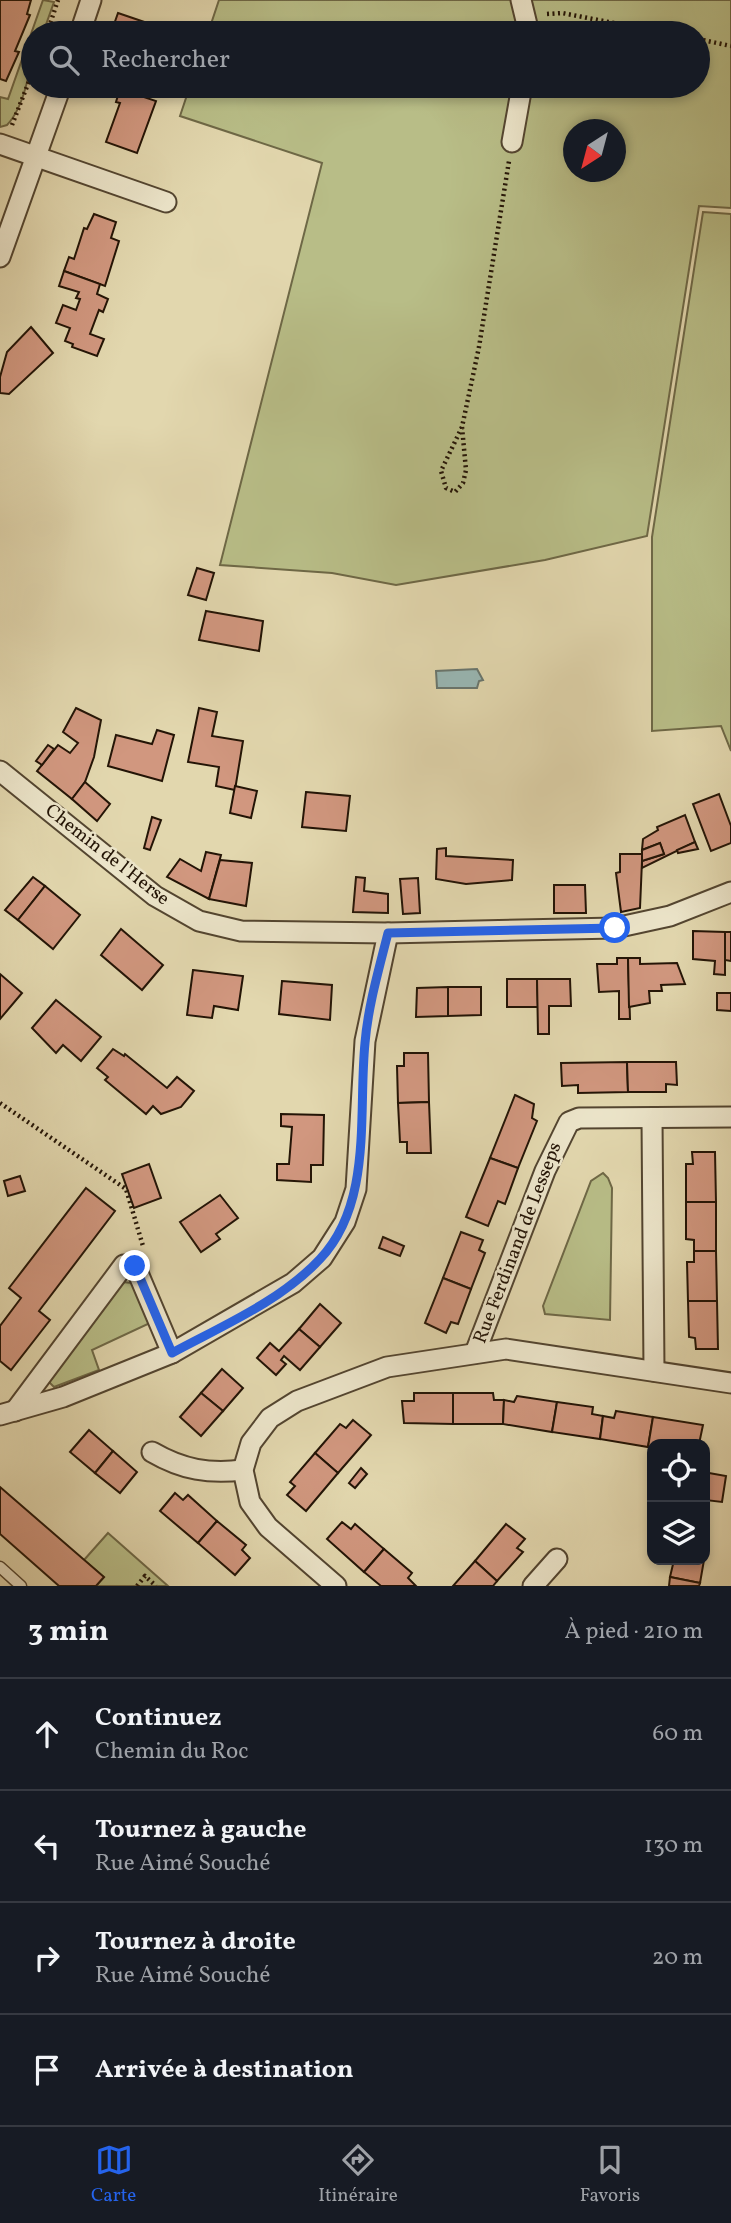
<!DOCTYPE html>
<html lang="fr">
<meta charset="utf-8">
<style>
:root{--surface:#171b24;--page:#20242c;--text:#f1f3f6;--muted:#9ea1a6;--line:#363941;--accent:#2563eb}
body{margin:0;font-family:Vollkorn,serif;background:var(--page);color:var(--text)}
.controls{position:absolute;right:21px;bottom:21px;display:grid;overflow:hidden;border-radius:14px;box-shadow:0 4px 10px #0003}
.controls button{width:63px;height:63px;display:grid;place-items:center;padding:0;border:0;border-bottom:2px solid var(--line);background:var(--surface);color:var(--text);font:35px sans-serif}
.compass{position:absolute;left:563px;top:119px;width:63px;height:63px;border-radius:50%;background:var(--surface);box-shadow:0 4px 10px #0003;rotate:216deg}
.stop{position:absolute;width:21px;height:21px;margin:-16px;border:5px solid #2563eb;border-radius:50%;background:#fff}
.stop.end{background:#2563eb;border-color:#fff;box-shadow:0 2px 7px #0008}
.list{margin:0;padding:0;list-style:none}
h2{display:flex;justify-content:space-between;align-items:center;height:91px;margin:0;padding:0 28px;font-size:30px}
h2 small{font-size:23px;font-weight:400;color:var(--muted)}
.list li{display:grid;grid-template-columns:46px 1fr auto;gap:21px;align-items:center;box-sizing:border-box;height:112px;padding:0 28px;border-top:2px solid var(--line)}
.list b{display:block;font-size:26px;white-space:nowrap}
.list p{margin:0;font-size:23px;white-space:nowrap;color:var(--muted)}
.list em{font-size:23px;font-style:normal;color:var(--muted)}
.icon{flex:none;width:38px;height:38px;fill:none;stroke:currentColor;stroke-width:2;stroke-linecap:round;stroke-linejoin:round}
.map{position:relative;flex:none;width:731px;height:1586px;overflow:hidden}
.search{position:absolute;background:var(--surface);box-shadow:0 4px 10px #0003;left:21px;right:21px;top:21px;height:77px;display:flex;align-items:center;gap:18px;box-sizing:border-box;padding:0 24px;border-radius:38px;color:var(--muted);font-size:26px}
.sheet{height:539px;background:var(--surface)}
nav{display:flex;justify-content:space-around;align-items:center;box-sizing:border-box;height:98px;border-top:2px solid var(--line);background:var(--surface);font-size:19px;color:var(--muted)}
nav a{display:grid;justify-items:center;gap:4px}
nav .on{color:var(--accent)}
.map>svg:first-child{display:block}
.green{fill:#b8bd87;stroke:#6e6846;stroke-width:2;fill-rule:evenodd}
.water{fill:#98b7b4;stroke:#69766e;stroke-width:2}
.building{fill:#d1977f;stroke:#231406;stroke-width:2}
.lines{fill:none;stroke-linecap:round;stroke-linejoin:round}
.lane-casing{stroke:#534530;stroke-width:13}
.street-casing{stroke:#534530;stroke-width:23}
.path{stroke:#231406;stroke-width:4.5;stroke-dasharray:2 3.5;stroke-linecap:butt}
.lane{stroke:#ece5ca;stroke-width:10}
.street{stroke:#ece5ca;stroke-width:19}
.route{stroke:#2563eb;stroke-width:9}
.labels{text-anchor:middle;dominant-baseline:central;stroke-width:5;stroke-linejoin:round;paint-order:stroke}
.street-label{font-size:19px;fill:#231406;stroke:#ece5ca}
</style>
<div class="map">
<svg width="731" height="1586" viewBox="0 0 731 1586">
<rect width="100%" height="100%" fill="#e2d7ae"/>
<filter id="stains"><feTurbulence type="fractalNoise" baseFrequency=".00286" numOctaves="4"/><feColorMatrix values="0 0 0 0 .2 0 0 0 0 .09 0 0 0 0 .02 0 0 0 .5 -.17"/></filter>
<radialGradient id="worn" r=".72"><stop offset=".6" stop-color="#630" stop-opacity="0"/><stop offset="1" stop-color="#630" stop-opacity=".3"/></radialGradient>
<!-- green -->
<g class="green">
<path d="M43,0L54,2L43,33H33C33,60 26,105 7,125L0,127V97L8,99Z"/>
<path d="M219,0H731V208L699,206L647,536L545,560L396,585L332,573L220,565L322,163L180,116L190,86H698V33H208ZM574,130H616V172H574Z"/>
<path d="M703,212L731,214V751L721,726L652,731V537Z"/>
<path d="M603,1173L608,1178L612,1188L610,1320L545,1314L543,1306L591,1181Z"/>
<path d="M122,1282L132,1283L150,1323L92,1350L99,1370L54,1387L48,1381Z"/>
<path d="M108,1533L168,1586H96L104,1577L84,1560Z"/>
</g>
<!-- water -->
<path class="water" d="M477,669L483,680L479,681L477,688H437L436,671Z"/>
<!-- building -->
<g class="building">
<path d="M0,0H31L27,14L30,15L15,51L19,52L6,81L0,79Z"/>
<path d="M118,13L162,28L161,33H123L112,30Z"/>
<path d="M120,89L156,101L137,153L106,142L120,103L116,102Z"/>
<path d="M94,214L116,222L111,238L119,241L105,286L64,271L69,257L74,259L84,228L87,229Z"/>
<path d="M64,271L100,284L97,294L108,299L103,312L99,310L90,334L104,339L97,356L72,347L73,344L65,341L70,328L56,323L63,305L76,310L80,299L76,298L79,292L59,286Z"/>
<path d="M31,327L53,353L9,394L0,393V377L7,352Z"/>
<path d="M197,568L214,573L206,600L188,595Z"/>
<path d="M206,611L263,621L259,651L199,640Z"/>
<path d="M76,708L101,720L94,757L85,782L72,799L37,771L58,745L70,753L78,743L63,732Z"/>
<path d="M199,708L217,712L212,736L243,741L235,790L216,786L219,767L188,762Z"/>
<path d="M157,730L174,735L162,781L108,766L116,735L152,744Z"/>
<path d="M48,745L54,749L42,765L36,761Z"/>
<path d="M85,782L110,804L97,821L72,799Z"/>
<path d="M235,786L257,791L251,818L230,813Z"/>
<path d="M306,792L350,796L346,831L302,827Z"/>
<path d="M719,794L731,826V843L711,851L693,804Z"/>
<path d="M685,815L695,842L642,868V861L664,854L660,843L642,850L643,839L658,830L657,827Z"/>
<path d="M152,817L161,820L150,850L144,848Z"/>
<path d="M695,842L698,849L678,853L677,850Z"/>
<path d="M660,843L664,854L642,861V850Z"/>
<path d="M446,848V856L513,860L512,880L466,884L436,879L437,849Z"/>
<path d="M206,852L221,855L209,899L167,877L180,859L201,871Z"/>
<path d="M620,854H642V861L640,908L621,912L616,873L620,872Z"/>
<path d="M220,860L252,863L246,906L209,899Z"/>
<path d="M33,877L45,886L18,920L5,910Z"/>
<path d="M356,877L365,878L364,891L388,894V913L353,912Z"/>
<path d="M418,878L420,913L403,914L400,879Z"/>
<path d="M554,885H585L586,913H554Z"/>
<path d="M45,886L80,915L53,949L18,920Z"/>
<path d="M121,929L163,965L142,990L101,955Z"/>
<path d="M693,931L725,932V975L714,974L715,961L693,959Z"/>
<path d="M725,932H731V961L725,960Z"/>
<path d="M617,958H628L630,1019H619V991L599,992L597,964H617Z"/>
<path d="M628,958H640V964L677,963L685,984L661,985L662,991H649L650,1003L629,1007Z"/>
<path d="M193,970L243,976L238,1010L214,1006L212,1018L187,1015Z"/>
<path d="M0,974L22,993L0,1019Z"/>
<path d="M507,979H537L538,1007H507Z"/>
<path d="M537,979H570L571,1006H549V1034H538Z"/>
<path d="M282,981L332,985L330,1020L279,1014Z"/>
<path d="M448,987H481V1015L448,1016Z"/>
<path d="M448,987V1016L416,1017L417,988Z"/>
<path d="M717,993H731V1011L717,1010Z"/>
<path d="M56,1000L101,1037L81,1061L63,1045L56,1053L32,1028Z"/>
<path d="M113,1049L124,1056L125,1054L167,1088L177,1077L194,1091L181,1107L161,1114L153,1106L146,1114L105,1080L108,1077L97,1068Z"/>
<path d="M404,1053H428L429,1102L398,1103L397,1066H404Z"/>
<path d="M627,1062L628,1092L578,1093V1085L562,1086L561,1063Z"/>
<path d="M627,1062H676L677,1085L666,1084V1092H628Z"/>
<path d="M515,1095L534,1104L532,1118L537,1121L518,1168L490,1158Z"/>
<path d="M429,1102L431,1153H407V1142H400L398,1103Z"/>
<path d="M281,1114L324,1115L323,1165H311V1182L277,1180V1164H289L292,1127L281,1126Z"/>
<path d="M692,1152H715L716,1202H686V1164H693Z"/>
<path d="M490,1158L518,1168L505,1204L498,1201L488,1226L466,1217Z"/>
<path d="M149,1164L161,1198L134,1208L122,1174Z"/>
<path d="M20,1176L25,1191L8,1196L4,1181Z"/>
<path d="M86,1188L115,1211L39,1311L50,1320L11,1370L0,1361V1326L21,1298L9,1288Z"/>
<path d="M220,1195L238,1218L216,1234L220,1239L201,1252L180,1222Z"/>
<path d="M686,1202H716V1251H694V1240L686,1239Z"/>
<path d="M461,1232L483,1240L479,1250L485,1253L471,1289L443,1278Z"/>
<path d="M383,1237L404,1246L400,1256L379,1248Z"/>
<path d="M694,1251H716L717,1301H688L687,1262H694Z"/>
<path d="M443,1278L471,1289L458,1324L451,1322L446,1333L425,1323Z"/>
<path d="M688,1301H717L718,1349H696L695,1338L689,1337Z"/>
<path d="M320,1304L341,1323L320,1347L299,1329Z"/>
<path d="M299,1329L320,1347L300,1370L284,1356L281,1360L286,1364L276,1375L257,1358L270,1343L279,1351Z"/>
<path d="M222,1369L243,1388L223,1411L201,1393Z"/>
<path d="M201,1393L223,1411L201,1436L180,1417Z"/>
<path d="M414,1393H453V1424L404,1423L402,1401H414Z"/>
<path d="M453,1393H493L494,1400H504L503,1424H453Z"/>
<path d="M517,1396L557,1402L552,1432L503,1424L504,1400L514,1402Z"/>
<path d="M557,1402L593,1407L592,1414L603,1416L600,1439L552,1432Z"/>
<path d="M616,1411L653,1417L648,1447L600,1439L603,1416L614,1418Z"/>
<path d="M653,1417L703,1425L699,1444H652V1448L648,1447Z"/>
<path d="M353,1420L371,1435L338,1473L315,1453L340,1424L346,1428Z"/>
<path d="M89,1430L113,1451L95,1473L70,1452Z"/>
<path d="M113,1451L137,1472L120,1493L95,1473Z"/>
<path d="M315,1453L338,1473L306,1511L287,1495L295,1486L290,1482Z"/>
<path d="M361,1468L367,1474L355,1488L349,1483Z"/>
<path d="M709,1473L726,1476L722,1502L705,1500Z"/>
<path d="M0,1487L104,1577L96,1586H59L0,1534Z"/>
<path d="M175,1493L183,1500L188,1495L217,1521L198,1543L160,1511Z"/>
<path d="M217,1521L246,1545L242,1550L250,1558L235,1575L198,1543Z"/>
<path d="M342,1522L351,1529L355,1524L384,1549L364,1572L327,1539Z"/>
<path d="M506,1524L525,1539L517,1548L523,1552L497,1581L475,1561Z"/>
<path d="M384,1549L412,1573L408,1578L416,1586H381L364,1572Z"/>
<path d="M674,1560H704L700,1583L670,1577Z"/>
<path d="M475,1561L497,1581L493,1586H453Z"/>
<path d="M670,1577L700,1583L699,1586H669Z"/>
</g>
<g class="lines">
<!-- lane casing -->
<g class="lane-casing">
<path id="lane" d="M0,1567L21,1586"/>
</g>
<!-- street casing -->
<g class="street-casing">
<g id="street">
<path d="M521,0L529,33"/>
<path d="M80,33L91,0"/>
<path d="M512,142L522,86"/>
<path d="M0,144L166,202"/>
<path d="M0,257L61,86"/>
<path d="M0,771L155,896L199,921L241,931L388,933L615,928L670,916L731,892"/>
<path d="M652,1118L654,1371"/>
<path d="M475,1353L545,1171L569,1122L579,1118L731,1117"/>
<path d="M15,1411L124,1265L135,1266L172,1353"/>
<path d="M0,1415L63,1397L172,1353L293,1283L322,1258L345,1222L356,1189L365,1041L388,933"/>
<path d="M152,1452C183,1470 209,1474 243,1470"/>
<path d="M336,1586L268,1527L250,1502L243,1470L251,1443L270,1418L297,1401L387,1367L506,1349L731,1383"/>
<path d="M533,1586L557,1559"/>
</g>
</g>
<!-- path -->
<g class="path">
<path d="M547,14L562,13L666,33"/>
<path d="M47,33L58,0"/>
<path d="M698,39L731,46"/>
<path d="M12,125L33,71"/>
<path d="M462,427L441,471L446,488L455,492L463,483L466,470L462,427L479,347L509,161"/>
<path d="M0,1103L126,1189L143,1246"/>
<path d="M137,1586L145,1576L156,1586"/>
</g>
<!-- lane -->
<use href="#lane" class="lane"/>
<!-- street -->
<use href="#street" class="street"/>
</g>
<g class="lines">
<!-- route -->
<path class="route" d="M135,1266L172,1353C222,1326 281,1301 320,1259C373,1203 358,1113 365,1043C368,1006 379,969 388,933L615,928"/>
</g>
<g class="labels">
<!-- street labels -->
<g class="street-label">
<text transform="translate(107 855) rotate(38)">Chemin de l'Herse</text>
<text transform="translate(518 1243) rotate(-69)">Rue Ferdinand de Lesseps</text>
</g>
</g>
<rect width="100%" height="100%" filter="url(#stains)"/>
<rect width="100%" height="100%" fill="url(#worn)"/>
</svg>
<div class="controls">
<button><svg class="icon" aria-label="locate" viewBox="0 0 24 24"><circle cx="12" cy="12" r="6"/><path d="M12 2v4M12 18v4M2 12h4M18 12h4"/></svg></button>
<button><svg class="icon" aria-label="layers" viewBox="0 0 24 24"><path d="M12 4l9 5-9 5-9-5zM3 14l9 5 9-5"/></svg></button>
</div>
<svg class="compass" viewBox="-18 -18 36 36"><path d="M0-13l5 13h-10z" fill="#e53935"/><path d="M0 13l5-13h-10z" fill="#9ea1a6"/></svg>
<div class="stop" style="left:615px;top:928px"></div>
<div class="stop end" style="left:135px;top:1266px"></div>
<div class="search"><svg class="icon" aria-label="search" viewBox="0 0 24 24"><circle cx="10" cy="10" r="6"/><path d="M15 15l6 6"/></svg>Rechercher</div>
</div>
<section class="sheet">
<h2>3 min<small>À pied · 210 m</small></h2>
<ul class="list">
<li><svg class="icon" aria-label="ahead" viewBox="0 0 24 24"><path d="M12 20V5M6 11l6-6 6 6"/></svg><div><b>Continuez</b><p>Chemin du Roc</p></div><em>60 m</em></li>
<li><svg class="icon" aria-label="left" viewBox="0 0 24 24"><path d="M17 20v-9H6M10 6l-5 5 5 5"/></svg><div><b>Tournez à gauche</b><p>Rue Aimé Souché</p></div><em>130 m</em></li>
<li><svg class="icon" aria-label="right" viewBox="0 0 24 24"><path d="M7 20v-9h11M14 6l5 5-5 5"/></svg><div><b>Tournez à droite</b><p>Rue Aimé Souché</p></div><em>20 m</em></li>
<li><svg class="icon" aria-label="arrive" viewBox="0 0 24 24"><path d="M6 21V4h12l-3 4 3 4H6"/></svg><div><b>Arrivée à destination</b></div></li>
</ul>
</section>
<nav>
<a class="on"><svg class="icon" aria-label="map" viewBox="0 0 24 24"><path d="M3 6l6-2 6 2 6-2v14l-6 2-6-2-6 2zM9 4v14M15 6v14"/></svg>Carte</a>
<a><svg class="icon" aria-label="directions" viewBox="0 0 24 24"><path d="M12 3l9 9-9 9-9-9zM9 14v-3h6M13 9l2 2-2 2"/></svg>Itinéraire</a>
<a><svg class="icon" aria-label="saved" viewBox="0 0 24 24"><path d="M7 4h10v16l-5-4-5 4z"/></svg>Favoris</a>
</nav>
